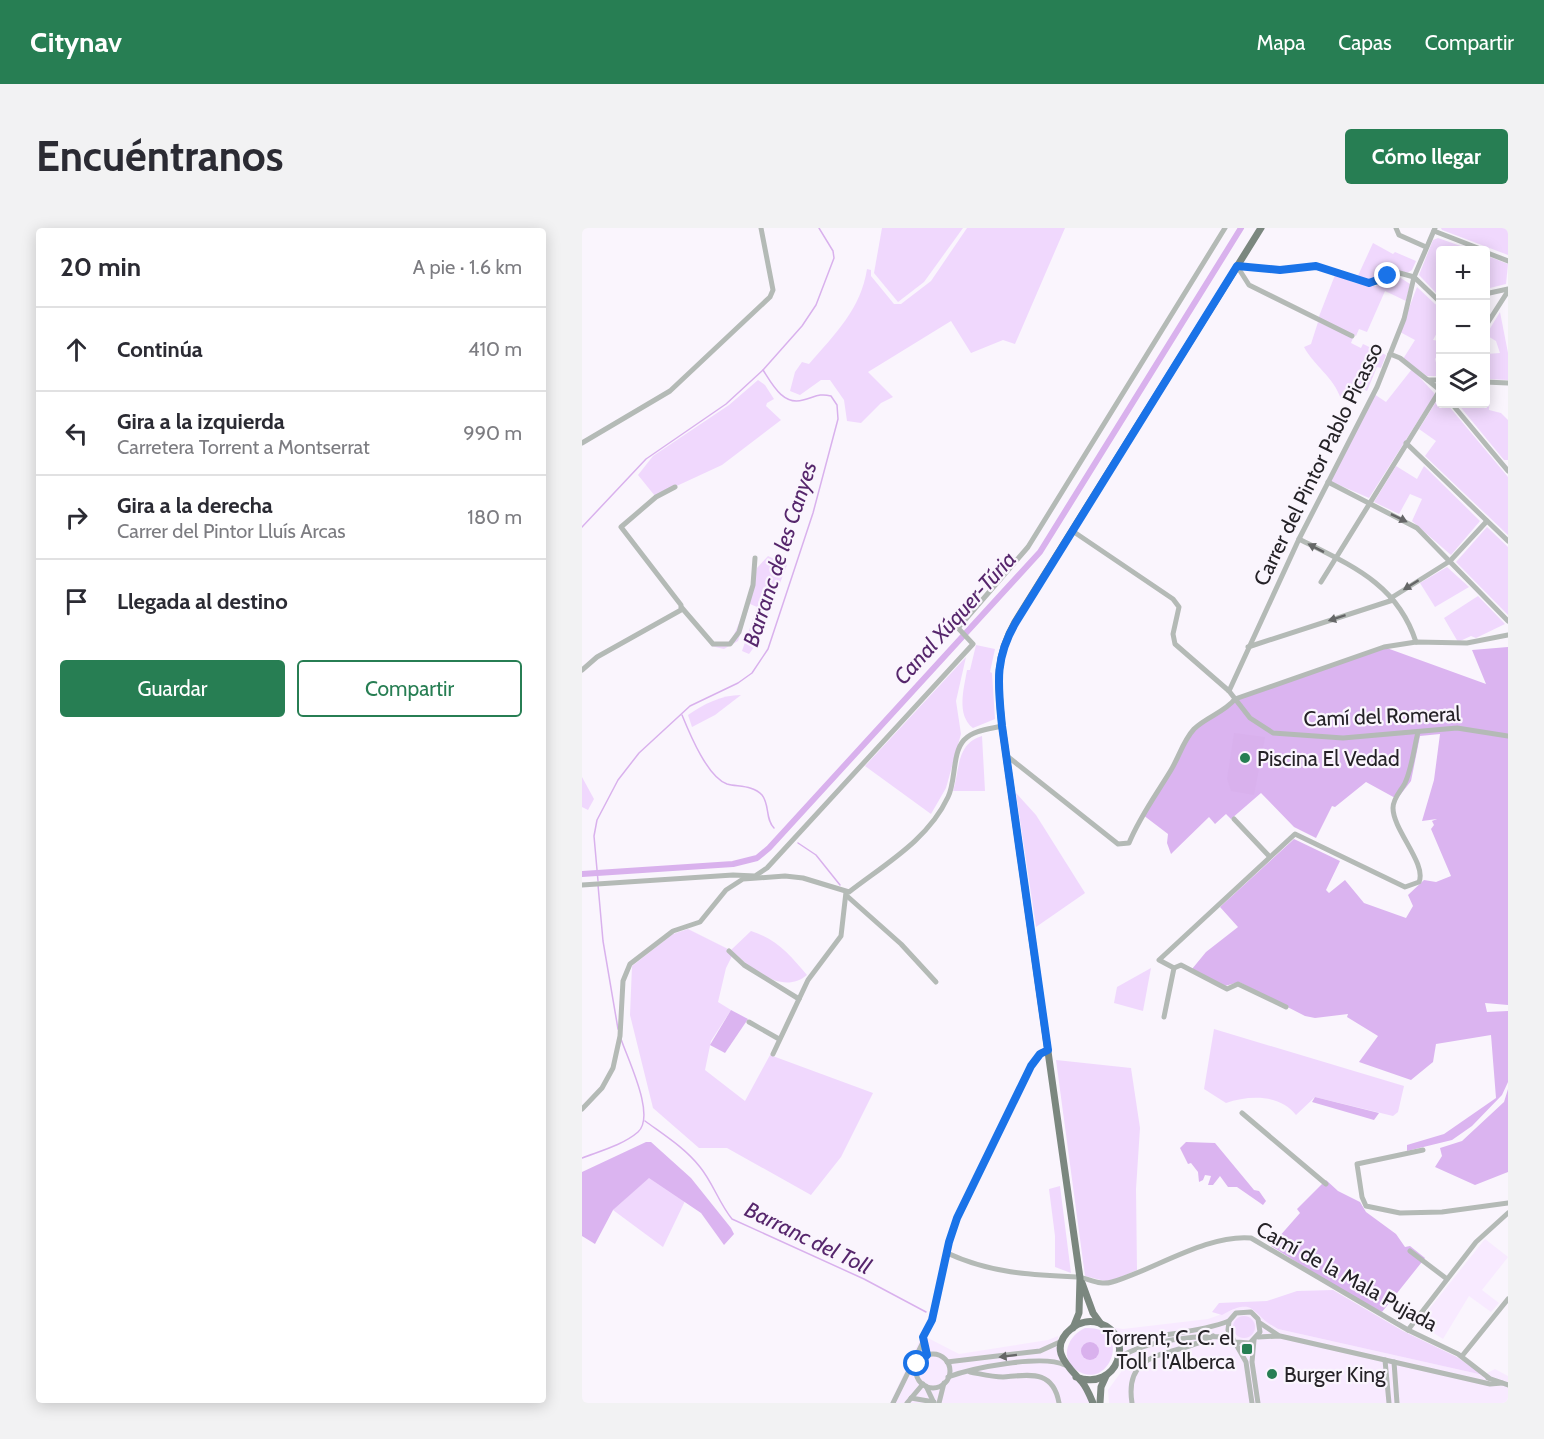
<!DOCTYPE html>
<html lang="es">
<meta charset="utf-8">
<style>
:root{--surface:#fff;--page:#f2f2f3;--text:#2b2b33;--muted:#7c7c81;--line:#e1e1e2;--accent:#277e53}
body{margin:0;font-family:Cabin,sans-serif;background:var(--page);color:var(--text)}
.controls{position:absolute;right:18px;top:18px;display:grid;overflow:hidden;border-radius:6px;box-shadow:0 3px 15px #0003}
.controls button{width:54px;height:54px;display:grid;place-items:center;padding:0;border:0;border-bottom:2px solid var(--line);background:var(--surface);color:var(--text);font:30px sans-serif}
.stop{position:absolute;width:18px;height:18px;margin:-14px;border:4px solid #1a73e8;border-radius:50%;background:#fff}
.stop.end{background:#1a73e8;border-color:#fff;box-shadow:0 2px 6px #0008}
.list{margin:0;padding:0;list-style:none}
h2{display:flex;justify-content:space-between;align-items:center;height:78px;margin:0;padding:0 24px;font-size:26px}
h2 small{font-size:20px;font-weight:400;color:var(--muted)}
.list li{display:grid;grid-template-columns:39px 1fr auto;gap:18px;align-items:center;box-sizing:border-box;height:84px;padding:0 24px;border-top:2px solid var(--line)}
.list b{display:block;font-size:22px;white-space:nowrap}
.list p{margin:0;font-size:20px;white-space:nowrap;color:var(--muted)}
.list em{font-size:20px;font-style:normal;color:var(--muted)}
.actions{display:flex;gap:12px;padding:18px 24px}
.actions a{flex:1;padding:14px 0;border:2px solid var(--accent);border-radius:6px;text-align:center;font-size:21px;color:var(--accent)}
.actions .main{background:var(--accent);color:#fff}
.icon{flex:none;width:33px;height:33px;fill:none;stroke:currentColor;stroke-width:2;stroke-linecap:round;stroke-linejoin:round}
.map{position:relative;flex:none;width:926px;height:1175px;overflow:hidden;border-radius:6px}
header{display:flex;align-items:center;gap:36px;box-sizing:border-box;height:84px;padding:0 30px;background:var(--accent);color:#fff}
header strong{font-size:28px}
nav{display:flex;gap:33px;margin-inline-start:auto;font-size:21px}
.intro{display:flex;align-items:center;justify-content:space-between;box-sizing:border-box;height:144px;padding:0 36px}
h1{margin:0;font-size:42px}
.button{padding:15px 27px;border-radius:6px;background:var(--accent);color:#fff;font-size:21px;font-weight:700}
main{display:flex;gap:36px;padding:0 36px}
aside{flex:1;background:var(--surface);border-radius:6px;box-shadow:0 3px 15px #0003}
.map>svg:first-child{display:block}
.built{fill:#f8eaff}
.green{fill:#f0d8fd}
.forest{fill:#dbb4f0}
.water{fill:#d9b1ed}
.lines{fill:none;stroke-linecap:round;stroke-linejoin:round}
.stream{stroke:#d9b1ed;stroke-width:1.5}
.canal{stroke:#d9b1ed;stroke-width:6}
.minor{stroke:#b4bab6;stroke-width:5}
.major{stroke:#7b877f;stroke-width:7}
.oneway{fill:#656667}
.route{stroke:#1a73e8;stroke-width:8}
.poi-dot{fill:#277e53;stroke:#faf5fd;stroke-width:2}
.labels{text-anchor:middle;dominant-baseline:central;stroke-width:4.5;stroke-linejoin:round;paint-order:stroke}
.street-label{font-size:21px;fill:#252227;stroke:#faf5fd}
.poi-label{font-size:21px;fill:#252227;stroke:#faf5fd;text-anchor:start}
.water-label{font-size:22px;font-style:italic;fill:#56266c;stroke:#faf5fd}
</style>
<header>
<strong>Citynav</strong>
<nav><a>Mapa</a><a>Capas</a><a>Compartir</a></nav>
</header>
<div class="intro"><h1>Encuéntranos</h1><a class="button">Cómo llegar</a></div>
<main>
<aside>
<h2>20 min<small>A pie · 1.6 km</small></h2>
<ul class="list">
<li><svg class="icon" aria-label="ahead" viewBox="0 0 24 24"><path d="M12 20V5M6 11l6-6 6 6"/></svg><div><b>Continúa</b></div><em>410 m</em></li>
<li><svg class="icon" aria-label="left" viewBox="0 0 24 24"><path d="M17 20v-9H6M10 6l-5 5 5 5"/></svg><div><b>Gira a la izquierda</b><p>Carretera Torrent a Montserrat</p></div><em>990 m</em></li>
<li><svg class="icon" aria-label="right" viewBox="0 0 24 24"><path d="M7 20v-9h11M14 6l5 5-5 5"/></svg><div><b>Gira a la derecha</b><p>Carrer del Pintor Lluís Arcas</p></div><em>180 m</em></li>
<li><svg class="icon" aria-label="arrive" viewBox="0 0 24 24"><path d="M6 21V4h12l-3 4 3 4H6"/></svg><div><b>Llegada al destino</b></div></li>
</ul>
<div class="actions"><a class="main">Guardar</a><a>Compartir</a></div>
</aside>
<div class="map">
<svg width="926" height="1175" viewBox="0 0 926 1175">
<rect width="100%" height="100%" fill="#faf5fd"/>
<!-- built -->
<g class="built">
<path d="M903,1011L926,1029L900,1062L917,1075L909,1084L887,1068L861,1111L836,1095Z"/>
<path d="M662,1078L676,1083L688,1097L696,1101L901,1147L913,1141L926,1148V1175H527L526,1162L539,1144L528,1099L541,1101L626,1091Z"/>
<path d="M341,1105L344,1109L377,1126L466,1112L476,1108L478,1128L504,1163L508,1175H308Z"/>
</g>
<!-- green -->
<g class="green">
<path d="M300,0H381L342,54L316,74L292,45Z"/>
<path d="M385,0H483L433,116L421,112L389,125L369,93L286,144L311,169L299,175L279,195L265,193L262,172L248,152H239L218,167L208,163L213,144L220,134L227,136C253,106 279,81 285,41L289,42V48L312,76H319L349,53Z"/>
<path d="M859,0H926V27L860,2Z"/>
<path d="M856,10L890,22H858V69L837,47L851,12Z"/>
<path d="M791,15L811,26L813,24L834,33L830,42L825,45L813,41L805,42V47L795,54L774,52Z"/>
<path d="M903,27L926,36L924,56L904,61Z"/>
<path d="M753,47L773,55L794,58L814,47L828,56L824,73L803,63L785,104L777,101L774,108L736,91Z"/>
<path d="M835,59L853,76L858,78L857,101L851,112L858,113V124L853,131L858,148H845L821,131L833,112L818,104Z"/>
<path d="M918,84L926,125V152L904,151V126L918,125L914,113L904,107Z"/>
<path d="M736,94L771,110L769,115L779,120L781,116L804,127L799,140L795,139L785,163L768,155L759,171C751,148 733,139 722,119L729,116Z"/>
<path d="M830,141L853,166L787,270L748,253L792,166L804,174Z"/>
<path d="M176,152L183,157L192,171L185,175L184,178L199,192L140,237L73,268L56,247L71,228L147,177Z"/>
<path d="M904,158H908L907,182L919,185L926,192V232H922L876,176H903Z"/>
<path d="M857,169L858,176H865L926,249V307L843,228L854,213L837,201Z"/>
<path d="M814,238L835,251L842,238L898,293L869,327L830,293L840,271L828,266L817,286L792,274Z"/>
<path d="M905,299L926,319V387L874,334Z"/>
<path d="M186,328L205,337L175,415L167,426L160,423L175,379L168,376L156,413L142,421L129,418L143,416L150,411L168,370L175,340Z"/>
<path d="M865,339L887,359L853,379L838,355Z"/>
<path d="M896,368L923,396L894,410L889,408L876,414L862,390Z"/>
<path d="M394,417L413,421L408,444L410,445L413,491L391,500C374,487 382,460 385,442H388Z"/>
<path d="M384,429L374,473L379,506L364,560L349,586L283,538Z"/>
<path d="M159,467L133,487L110,499L106,487C122,476 139,467 159,467Z"/>
<path d="M400,508L403,563H371C378,541 374,516 400,508Z"/>
<path d="M0,549L12,571L6,582L0,579Z"/>
<path d="M434,565L454,587L503,665L454,699Z"/>
<path d="M106,701L146,721L145,724L150,728L144,740L136,774L149,782L129,813L123,842L163,873L188,827L291,865L259,929L229,967L145,920H117L71,880L48,787L50,738L91,706Z"/>
<path d="M169,703C195,711 208,727 225,747C200,768 168,740 149,722Z"/>
<path d="M569,740L561,783L532,775L535,759Z"/>
<path d="M632,801L822,858L816,884L811,888L733,869L714,887C698,866 667,867 644,875L622,861Z"/>
<path d="M474,832L549,840L558,900L554,961L555,1042L527,1054L503,1048Z"/>
<path d="M67,949L103,973L81,1019L31,982Z"/>
<path d="M478,958L489,1045L473,1039V1008L467,961Z"/>
<path d="M751,1062L821,1103L875,1129L901,1147L696,1101C669,1088 675,1067 640,1087L630,1084L637,1075L685,1073L715,1063Z"/>
<circle cx="662" cy="1099" r="11"/>
<path d="M503,1100C553,1097 527,1167 493,1141C477,1128 487,1107 503,1100Z"/>
</g>
<!-- forest -->
<g class="forest">
<path d="M802,419L904,456L890,422L926,419V777L903,775L905,784L926,783V854L920,867L890,898L870,912L825,923V917L862,906L914,870L909,807L854,816L851,834L829,852L777,834L796,808L765,789L766,786L733,790L723,788L657,754L643,758L610,741L624,724L656,699L638,679L712,611L758,633L744,662L747,665L763,652L782,675L824,690L831,678L826,667L842,652L854,654L869,648L849,601L852,597L850,593L855,591L840,593L852,552L858,506L838,508L829,553L815,571L784,554L753,579L750,578L734,610L712,599L679,565L649,591L644,586L633,596L627,589L589,626L585,615L586,606L561,587L610,503L653,471Z"/>
<path d="M149,782L166,791L143,825L128,817Z"/>
<path d="M926,861V944L893,957L853,939L860,928L858,920L880,913L922,874Z"/>
<path d="M733,869L797,885L792,892L730,874Z"/>
<path d="M64,914H69L109,950L149,1000L152,1006L142,1017L119,985L67,950L31,982L13,1016L0,1008V944Z"/>
<path d="M604,914L633,915L672,962L677,963L684,973L681,977L655,959H646L638,948L631,957H626L629,948L623,947L621,952L617,954L616,944L609,935L606,936L598,920Z"/>
<path d="M744,952L756,963L778,974L784,984L814,1006L823,1019L828,1018L843,1030L800,1084L772,1070L689,1018L718,985L715,981Z"/>
</g>
<!-- water -->
<g class="water">
<path d="M652,505L683,509L672,567L649,563L645,551Z"/>
<circle cx="508" cy="1123" r="9"/>
</g>
<g class="lines">
<!-- stream -->
<g class="stream">
<path d="M0,299L64,231L144,176L181,142L220,98L234,77L252,30L251,23L237,0"/>
<path d="M100,487C107,504 125,549 145,556C156,559 171,557 180,567C188,577 183,591 192,600"/>
<path d="M216,615L234,627L258,657"/>
<path d="M16,653L12,608L15,592L36,552L57,525L108,478L156,455L170,445L186,421L231,285L256,191L255,177L249,168C237,165 233,169 221,172C201,178 190,156 181,142"/>
<path d="M16,657L21,713L36,801"/>
<path d="M63,893C82,907 103,920 118,939C131,955 137,975 150,991L282,1051L344,1084"/>
<path d="M0,930C18,923 41,917 56,904C74,888 46,832 39,811"/>
</g>
<!-- canal -->
<path class="canal" d="M0,646L151,636L175,630L187,620L458,324L659,0"/>
<!-- minor -->
<g class="minor">
<path d="M814,0L817,7L844,19"/>
<path d="M852,3L901,22"/>
<path d="M903,24L926,33"/>
<path d="M655,38L698,42L734,38L787,55L797,54L814,44L832,49"/>
<path d="M655,38L667,57L770,108"/>
<path d="M832,49L858,74"/>
<path d="M903,66L926,61"/>
<path d="M903,99L926,63"/>
<path d="M808,126L818,130L858,162"/>
<path d="M846,152H858"/>
<path d="M903,154L926,155"/>
<path d="M870,176L926,243"/>
<path d="M0,215L88,163L188,69L191,62L179,0"/>
<path d="M824,215L926,313"/>
<path d="M746,254L835,300L926,393"/>
<path d="M492,304L591,371L597,379L591,406L593,416L647,463L668,490L691,505L761,510L875,500L926,508"/>
<path d="M717,311C768,337 815,355 834,414"/>
<path d="M739,354L858,162"/>
<path d="M809,370L868,333L905,293"/>
<path d="M100,380L131,416H148L157,404L171,357L173,330"/>
<path d="M666,419L811,372"/>
<path d="M0,442L15,429L99,382V377L39,299L74,269L93,259"/>
<path d="M647,463L717,311L795,159L822,91L832,49L853,0"/>
<path d="M425,528L536,616L547,615C558,588 574,567 589,542C597,529 601,513 612,501C624,489 643,484 653,471L802,419L834,414L885,415L926,407"/>
<path d="M652,591L687,628"/>
<path d="M0,657L151,647L173,648L185,640L391,416L376,400L446,319L643,0"/>
<path d="M265,668L319,716L354,754"/>
<path d="M147,723L162,737L217,771"/>
<path d="M592,740L599,737L645,761L656,756L704,779"/>
<path d="M582,789L592,740L577,732L713,606L823,659L837,654C845,636 811,602 811,580C811,570 819,563 823,555C830,540 832,520 836,504"/>
<path d="M167,794L197,811"/>
<path d="M191,826L226,752L259,708L264,664"/>
<path d="M0,881L20,860L31,840L38,808L41,753L48,736L91,703L118,694L144,662L161,651L203,648L221,650L267,664C303,636 346,612 366,569C374,553 370,525 382,512C392,502 408,501 420,498"/>
<path d="M660,885L744,956"/>
<path d="M841,922L775,936L780,969L784,978L818,985L860,984L926,975"/>
<path d="M828,1023L865,1051"/>
<path d="M365,1025C408,1045 448,1047 495,1049C507,1050 517,1058 530,1054C572,1042 625,1006 669,1010L826,1102L876,1126L907,1150"/>
<path d="M678,1095L696,1107"/>
<path d="M826,1102L894,1014L926,985"/>
<path d="M533,1107C552,1115 627,1101 647,1093"/>
<path d="M676,1109L698,1108L908,1156L920,1155"/>
<path d="M672,1112L670,1134L676,1175"/>
<path d="M654,1114L668,1115L678,1104L676,1091L669,1084L654,1085L647,1093L646,1102L664,1134L670,1175"/>
<circle cx="351" cy="1143" r="17"/>
<path d="M345,1127L341,1109L350,1092L370,1002L449,838L459,824L466,822"/>
<path d="M880,1128L926,1071"/>
<path d="M537,1130C561,1113 620,1105 650,1110"/>
<path d="M803,1132L807,1175"/>
<path d="M365,1134L458,1123L480,1113"/>
<path d="M812,1134L815,1175"/>
<path d="M388,1144C399,1146 410,1149 421,1149C447,1147 471,1141 477,1175"/>
<path d="M366,1149C390,1140 460,1126 483,1137"/>
<path d="M906,1150L926,1157"/>
<path d="M344,1158L352,1175"/>
<path d="M329,1170L352,1174"/>
<path d="M311,1175L341,1114"/>
<path d="M325,1175L341,1156"/>
<path d="M357,1175L362,1155"/>
<path d="M550,1175C541,1118 595,1130 631,1108"/>
</g>
<!-- major -->
<g class="major">
<path d="M500,1055L511,1085L519,1096"/>
<path d="M491,1100L497,1085L498,1050L420,498C416,457 412,431 433,394L679,0"/>
<path d="M494,1149C536,1165 555,1107 517,1095C508,1092 497,1094 490,1100C464,1121 487,1139 500,1154C505,1160 508,1168 511,1175"/>
<path d="M518,1175L519,1159L524,1148"/>
</g>
</g>
<!-- one-way arrows -->
<defs><path id="oneway-solid" d="M-6-.8H1V-3.2L6.5 0L1 3.2V.8H-6Z" transform="scale(1.5)"/></defs>
<g class="oneway">
<use href="#oneway-solid" transform="translate(817 290) rotate(26)"/>
<use href="#oneway-solid" transform="translate(734 320) rotate(-153)"/>
<use href="#oneway-solid" transform="translate(829 357) rotate(148)"/>
<use href="#oneway-solid" transform="translate(755 390) rotate(162)"/>
<use href="#oneway-solid" transform="translate(426 1128) rotate(173)"/>
</g>
<g class="lines">
<!-- route -->
<path class="route" d="M335,1136L345,1127L341,1109L350,1092L367,1014L375,990L449,838L458,826L466,822L420,498C416,457 412,431 434,394L655,38L698,42L734,38L787,55L806,48"/>
</g>
<!-- markers -->
<g class="poi-dot">
<circle cx="663" cy="530" r="6"/>
<rect x="659" y="1115" width="12" height="12" rx="3"/>
<circle cx="690" cy="1146" r="6"/>
</g>
<g class="labels">
<!-- street labels -->
<g class="street-label">
<text transform="translate(736 236) rotate(-64)">Carrer del Pintor Pablo Picasso</text>
<text transform="translate(800 488) rotate(-2)">Camí del Romeral</text>
<text transform="translate(765 1048) rotate(29)">Camí de la Mala Pujada</text>
</g>
<!-- poi labels -->
<g class="poi-label">
<text x="675" y="530">Piscina El Vedad</text>
<text x="653" y="1109" text-anchor="end">Torrent, C. C. el<tspan x="653" dy="24">Toll i l'Alberca</tspan></text>
<text x="702" y="1146">Burger King</text>
</g>
<!-- water labels -->
<g class="water-label">
<text transform="translate(198 326) rotate(-72)">Barranc de les Canyes</text>
<text transform="translate(373 390) rotate(-48)">Canal Xúquer-Túria</text>
<text transform="translate(226 1010) rotate(26)">Barranc del Toll</text>
</g>
</g>
</svg>
<div class="controls">
<button>+</button>
<button>−</button>
<button><svg class="icon" aria-label="layers" viewBox="0 0 24 24"><path d="M12 4l9 5-9 5-9-5zM3 14l9 5 9-5"/></svg></button>
</div>
<div class="stop" style="left:335px;top:1136px"></div>
<div class="stop end" style="left:806px;top:48px"></div>
</div>
</main>
